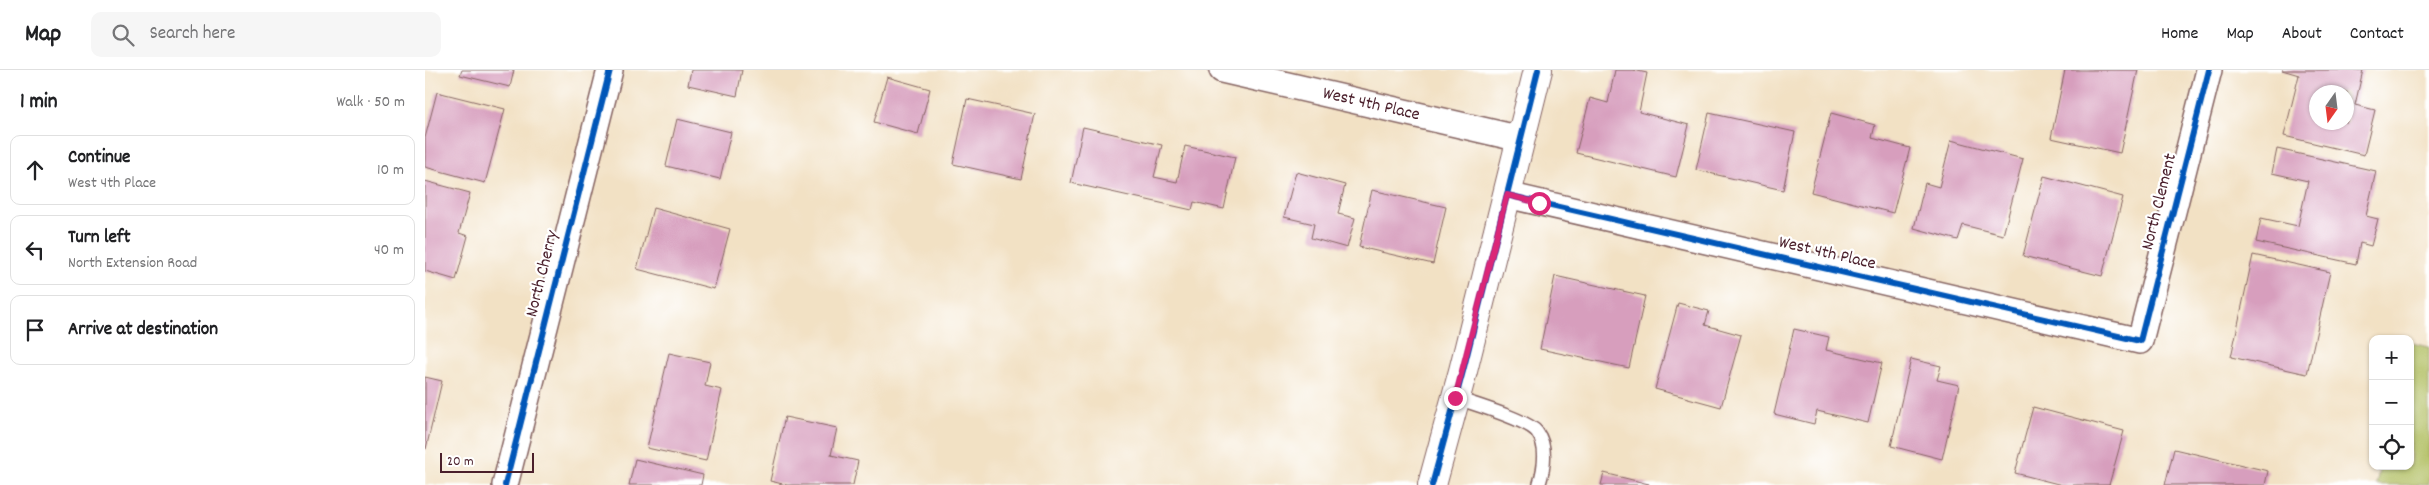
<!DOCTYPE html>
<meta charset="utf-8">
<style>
:root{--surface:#fff;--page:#f6f6f6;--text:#202124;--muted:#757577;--line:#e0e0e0}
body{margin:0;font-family:Dekko,sans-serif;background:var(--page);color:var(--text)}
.controls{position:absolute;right:15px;bottom:15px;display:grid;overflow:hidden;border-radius:10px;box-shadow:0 1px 4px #0004}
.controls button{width:45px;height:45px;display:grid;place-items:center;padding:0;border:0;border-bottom:1px solid var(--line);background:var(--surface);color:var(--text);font:25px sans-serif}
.compass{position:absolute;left:1884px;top:15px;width:45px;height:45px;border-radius:50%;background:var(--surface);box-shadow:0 1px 4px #0004;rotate:194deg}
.scale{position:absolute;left:15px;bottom:12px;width:94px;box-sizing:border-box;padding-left:5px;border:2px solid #4a1f2b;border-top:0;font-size:14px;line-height:18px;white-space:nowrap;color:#4a1f2b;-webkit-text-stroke:4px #fff;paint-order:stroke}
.stop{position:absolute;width:15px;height:15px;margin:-11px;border:4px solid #db2777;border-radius:50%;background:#fff}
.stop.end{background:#db2777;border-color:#fff;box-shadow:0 1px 5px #0008}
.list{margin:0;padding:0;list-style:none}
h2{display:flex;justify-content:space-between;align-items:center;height:65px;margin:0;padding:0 20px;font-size:21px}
h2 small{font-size:16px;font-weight:400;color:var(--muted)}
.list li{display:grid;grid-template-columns:32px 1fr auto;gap:15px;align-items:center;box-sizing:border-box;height:70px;margin:0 10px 10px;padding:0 10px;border:1px solid var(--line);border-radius:10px}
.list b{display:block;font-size:19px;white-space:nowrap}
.list p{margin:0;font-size:16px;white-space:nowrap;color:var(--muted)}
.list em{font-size:16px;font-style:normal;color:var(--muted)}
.icon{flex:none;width:28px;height:28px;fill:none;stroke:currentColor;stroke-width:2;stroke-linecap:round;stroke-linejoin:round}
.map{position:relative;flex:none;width:2004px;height:415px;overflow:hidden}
header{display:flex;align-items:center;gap:30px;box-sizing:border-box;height:70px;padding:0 25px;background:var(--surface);border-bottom:1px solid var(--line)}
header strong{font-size:24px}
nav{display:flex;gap:28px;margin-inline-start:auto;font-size:18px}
.search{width:350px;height:45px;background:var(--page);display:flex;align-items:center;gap:12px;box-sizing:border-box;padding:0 18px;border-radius:10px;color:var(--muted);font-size:19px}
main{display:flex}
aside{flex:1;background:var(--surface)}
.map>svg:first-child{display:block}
.green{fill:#b0be61;stroke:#7d6e46}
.building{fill:#d79ebd;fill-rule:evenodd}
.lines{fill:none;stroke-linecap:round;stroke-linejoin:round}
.lane-casing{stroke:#856361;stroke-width:15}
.street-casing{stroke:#856361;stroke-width:28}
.secondary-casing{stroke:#856361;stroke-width:30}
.lane{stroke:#fff;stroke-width:12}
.street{stroke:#fff;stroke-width:25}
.secondary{stroke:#fff;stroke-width:28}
.cycleway-casing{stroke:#fff;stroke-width:9}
.cycleway{stroke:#0057b8;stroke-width:6}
.route{stroke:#db2777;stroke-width:6}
.labels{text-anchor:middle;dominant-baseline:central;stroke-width:4.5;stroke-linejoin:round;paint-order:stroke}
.street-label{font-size:18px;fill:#4a1f2b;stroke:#fff}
</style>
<header>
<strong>Map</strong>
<div class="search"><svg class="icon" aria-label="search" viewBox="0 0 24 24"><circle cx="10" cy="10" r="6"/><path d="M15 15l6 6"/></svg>Search here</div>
<nav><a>Home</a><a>Map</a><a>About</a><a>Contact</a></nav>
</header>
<main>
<aside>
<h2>1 min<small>Walk · 50 m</small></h2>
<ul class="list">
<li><svg class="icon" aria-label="ahead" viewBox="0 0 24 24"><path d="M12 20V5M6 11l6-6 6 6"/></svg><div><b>Continue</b><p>West 4th Place</p></div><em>10 m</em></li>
<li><svg class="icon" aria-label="left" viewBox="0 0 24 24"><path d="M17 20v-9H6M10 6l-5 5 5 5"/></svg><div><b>Turn left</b><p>North Extension Road</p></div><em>40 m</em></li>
<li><svg class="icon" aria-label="arrive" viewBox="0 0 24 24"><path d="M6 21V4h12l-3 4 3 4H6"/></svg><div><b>Arrive at destination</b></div></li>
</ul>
</aside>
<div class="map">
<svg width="2004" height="415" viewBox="0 0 2004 415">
<rect width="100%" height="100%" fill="#fff"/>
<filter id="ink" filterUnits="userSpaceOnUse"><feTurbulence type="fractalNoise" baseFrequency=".02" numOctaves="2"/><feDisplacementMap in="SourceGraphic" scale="10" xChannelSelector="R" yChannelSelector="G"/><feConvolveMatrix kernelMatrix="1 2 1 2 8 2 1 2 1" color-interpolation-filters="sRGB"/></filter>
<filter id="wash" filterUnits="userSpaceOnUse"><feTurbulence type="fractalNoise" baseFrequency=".0096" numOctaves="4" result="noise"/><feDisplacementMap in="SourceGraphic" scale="20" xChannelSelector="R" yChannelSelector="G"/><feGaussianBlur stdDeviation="1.12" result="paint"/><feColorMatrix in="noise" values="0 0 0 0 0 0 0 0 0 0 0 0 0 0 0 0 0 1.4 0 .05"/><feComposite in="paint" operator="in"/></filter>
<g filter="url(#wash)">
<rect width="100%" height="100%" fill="#f2e1c4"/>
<!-- green -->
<path class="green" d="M1987,273L2004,277V415H1951L1955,396H1985Z"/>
<g id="blocks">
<!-- building -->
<g class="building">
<path d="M37,0H89L85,17L35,5Z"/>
<path d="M266,0H317L312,26L263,15Z"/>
<path d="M1190,0H1208L1222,3L1214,42L1264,55L1251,107L1151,83L1165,28L1183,33Z"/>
<path d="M1640,0H1713L1695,83L1626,68Z"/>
<path d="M1857,0H1938L1930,35L1950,40L1939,85L1859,66L1874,5ZM1892,22H1922V52H1892Z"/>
<path d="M462,7L505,19L493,64L449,52Z"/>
<path d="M12,22L80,39L60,113L0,97V68Z"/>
<path d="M542,29L610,44L596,109L528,94Z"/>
<path d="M1284,43L1370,62L1358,120L1271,100Z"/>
<path d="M1406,43L1450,55L1447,68L1485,78L1468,143L1386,122Z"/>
<path d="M252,49L306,62L295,109L241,96Z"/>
<path d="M658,57L737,75L729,107L752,112L760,76L810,87L799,139L769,132L767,140L646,113Z"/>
<path d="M1526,70L1598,89L1578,165L1538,155L1533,170L1489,158L1500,113L1514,117Z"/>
<path d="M1852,79L1951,101L1941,146L1953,149L1946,176L1935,173L1931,194L1831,172L1836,148L1873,156L1883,111L1847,103Z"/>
<path d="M871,102L920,115L913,144L930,148L922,178L886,168L889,154L859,147Z"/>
<path d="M1619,106L1698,127L1677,206L1598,186Z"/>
<path d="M0,111L45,123L34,163L43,166L31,210L0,201Z"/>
<path d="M947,120L1021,137L1008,194L934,177Z"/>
<path d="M228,138L305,159L289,219L212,199Z"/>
<path d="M1828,185L1905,202L1882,304L1806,287Z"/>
<path d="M1130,206L1220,226L1204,298L1115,279Z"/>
<path d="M1253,233L1284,241L1280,255L1316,265L1296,337L1230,319Z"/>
<path d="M1369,259L1404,267L1401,280L1457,293L1443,353L1392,341L1389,354L1349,344Z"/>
<path d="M244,283L285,292L280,316L297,320L281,391L222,378Z"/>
<path d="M1486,289L1516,296L1512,310L1534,315L1517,389L1466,376Z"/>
<path d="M0,307L17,311L1,379H0Z"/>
<path d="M1608,337L1699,361L1684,415H1637L1590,403Z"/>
<path d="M360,347L412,358L406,385L433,391L428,415H362L345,411Z"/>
<path d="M1749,379L1843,401L1840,415H1740Z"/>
<path d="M210,389L278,405L276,415H204Z"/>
<path d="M1179,403L1224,414V415H1176Z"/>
</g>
</g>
</g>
<g filter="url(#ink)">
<use href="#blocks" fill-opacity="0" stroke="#856361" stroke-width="1"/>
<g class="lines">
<!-- lane casing -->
<g class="lane-casing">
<path id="lane" d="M1031,328C1048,334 1103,350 1112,362C1123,377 1119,399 1114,415"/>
</g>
<!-- street casing -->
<g class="street-casing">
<g id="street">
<path d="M797,0L1096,69"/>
<path d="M1082,125L1715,271L1784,0"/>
<path d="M80,415L185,0"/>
</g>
</g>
<!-- secondary casing -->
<g class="secondary-casing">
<path id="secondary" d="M1007,415L1038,301L1113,0"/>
</g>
<!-- lane -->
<use href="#lane" class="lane"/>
<!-- street -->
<use href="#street" class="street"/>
<!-- secondary -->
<use href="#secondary" class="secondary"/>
<!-- cycleway casing -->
<g class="cycleway-casing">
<g id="cycleway">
<path d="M1082,125L1715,271L1784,0"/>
<path d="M80,415L185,0"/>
<path d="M1007,415L1038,301L1113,0"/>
</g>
</g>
<!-- cycleway -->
<use href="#cycleway" class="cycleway"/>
</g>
</g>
<g class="lines" filter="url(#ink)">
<!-- route -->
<path class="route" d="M1030,328L1082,125L1114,133"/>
</g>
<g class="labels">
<!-- street labels -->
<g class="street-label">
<text transform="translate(946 35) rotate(13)">West 4th Place</text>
<text transform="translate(1735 132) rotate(-76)">North Clement</text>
<text transform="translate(1402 184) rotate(13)">West 4th Place</text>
<text transform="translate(118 204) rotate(-76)">North Cherry</text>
</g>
</g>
</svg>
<div class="controls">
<button>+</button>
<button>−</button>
<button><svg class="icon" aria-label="locate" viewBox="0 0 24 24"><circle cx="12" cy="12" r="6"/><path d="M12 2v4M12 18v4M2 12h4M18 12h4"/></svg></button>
</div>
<svg class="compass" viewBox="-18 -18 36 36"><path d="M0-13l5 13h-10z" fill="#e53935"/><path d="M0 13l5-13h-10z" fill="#757577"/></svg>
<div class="scale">20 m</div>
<div class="stop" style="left:1114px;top:133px"></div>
<div class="stop end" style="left:1030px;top:328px"></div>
</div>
</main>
